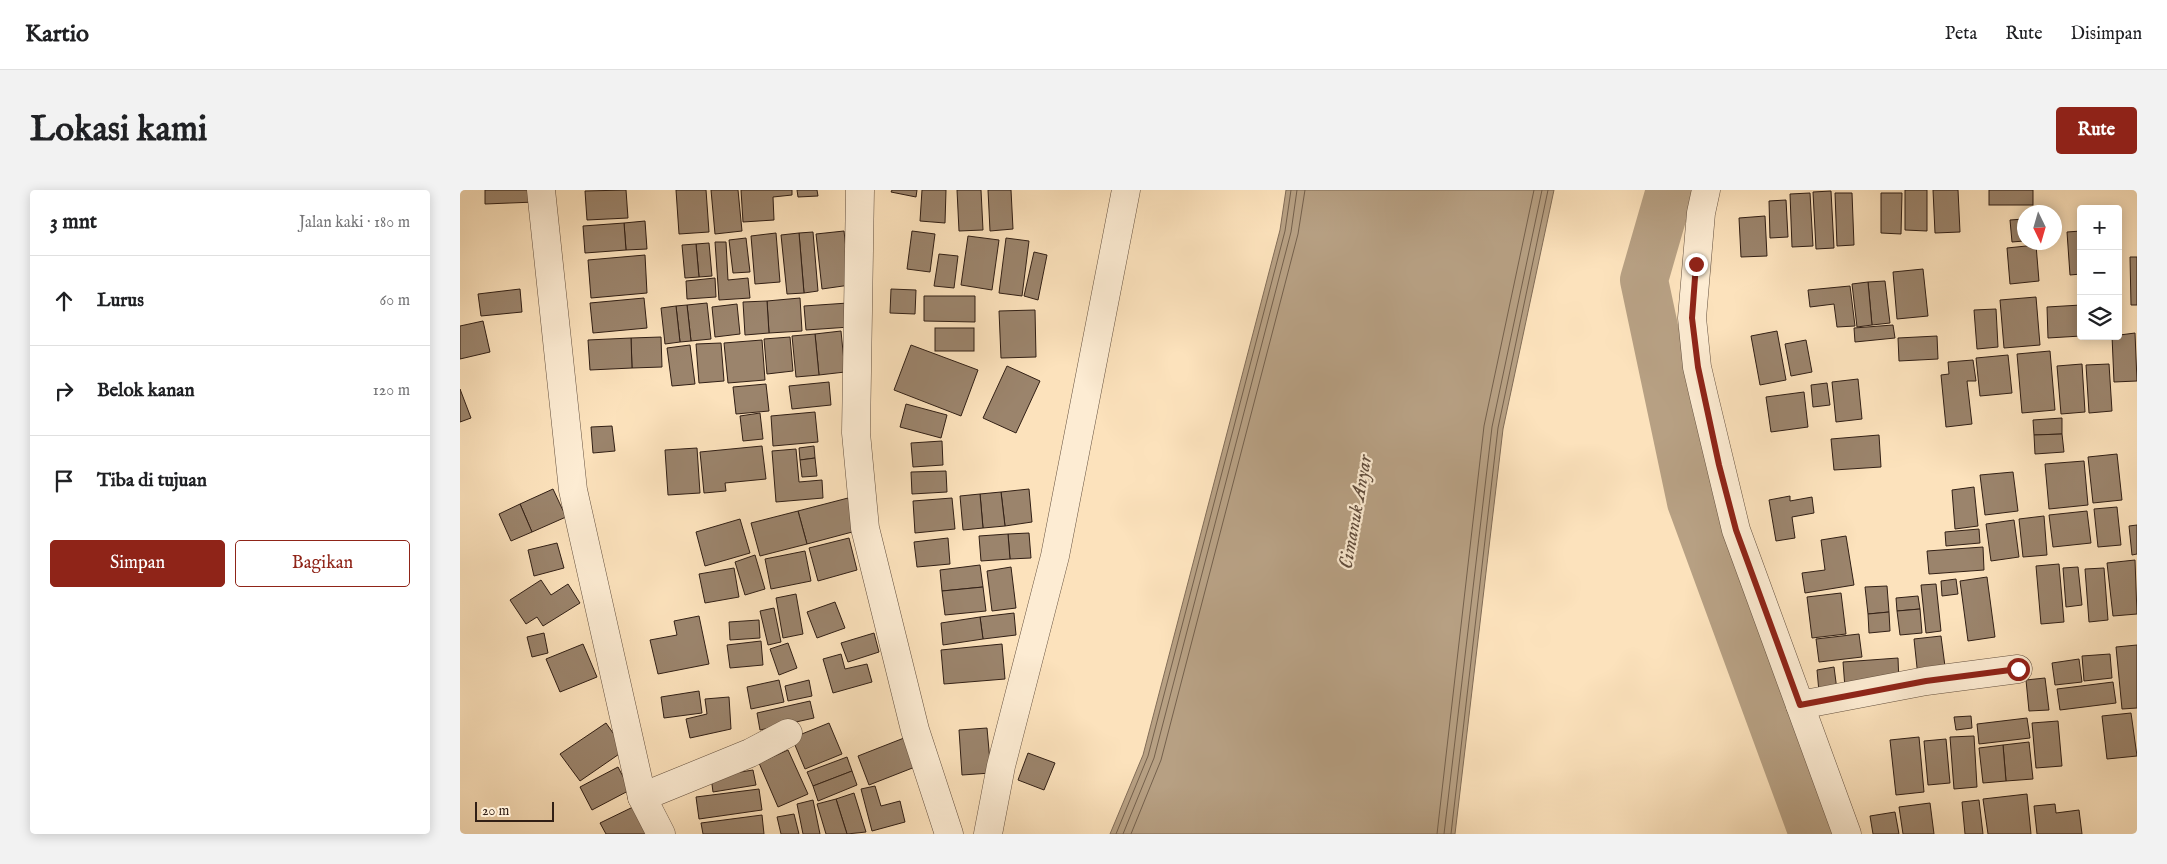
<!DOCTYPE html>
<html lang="id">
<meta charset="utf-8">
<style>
:root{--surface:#fff;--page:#f2f2f2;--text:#202124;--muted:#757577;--line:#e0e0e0;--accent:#8f2418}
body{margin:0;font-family:"IM FELL English",serif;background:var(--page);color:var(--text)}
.controls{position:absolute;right:15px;top:15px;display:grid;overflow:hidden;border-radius:5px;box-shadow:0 2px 12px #0003}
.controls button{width:45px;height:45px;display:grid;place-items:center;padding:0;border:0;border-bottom:1px solid var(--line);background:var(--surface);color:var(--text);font:25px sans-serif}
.compass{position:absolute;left:1557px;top:15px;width:45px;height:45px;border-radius:50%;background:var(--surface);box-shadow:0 2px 12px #0003;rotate:175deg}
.scale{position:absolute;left:15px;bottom:12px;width:79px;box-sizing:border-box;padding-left:5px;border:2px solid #311f15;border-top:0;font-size:14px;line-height:18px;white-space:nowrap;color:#311f15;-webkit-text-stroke:4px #fdecd3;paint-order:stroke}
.stop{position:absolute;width:15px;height:15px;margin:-11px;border:4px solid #8f2418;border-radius:50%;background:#fff}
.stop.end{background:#8f2418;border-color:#fff;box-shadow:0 1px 5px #0008}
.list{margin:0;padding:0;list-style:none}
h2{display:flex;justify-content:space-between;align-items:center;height:65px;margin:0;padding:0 20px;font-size:21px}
h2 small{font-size:16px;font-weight:400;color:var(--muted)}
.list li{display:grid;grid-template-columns:32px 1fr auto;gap:15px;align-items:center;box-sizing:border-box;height:90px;padding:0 20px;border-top:1px solid var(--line)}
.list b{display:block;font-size:19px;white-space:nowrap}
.list em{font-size:16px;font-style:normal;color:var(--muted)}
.actions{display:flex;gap:10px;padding:15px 20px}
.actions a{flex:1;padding:11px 0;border:1px solid var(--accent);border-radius:5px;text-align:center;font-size:18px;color:var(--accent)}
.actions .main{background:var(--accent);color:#fff}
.icon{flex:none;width:28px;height:28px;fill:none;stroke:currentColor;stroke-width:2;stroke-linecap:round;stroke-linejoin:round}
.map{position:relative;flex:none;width:1677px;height:644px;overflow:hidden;border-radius:5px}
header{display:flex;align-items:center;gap:30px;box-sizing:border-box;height:70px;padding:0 25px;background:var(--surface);border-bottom:1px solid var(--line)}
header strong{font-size:24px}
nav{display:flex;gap:28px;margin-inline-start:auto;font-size:18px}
.intro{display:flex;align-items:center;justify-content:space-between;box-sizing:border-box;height:120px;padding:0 30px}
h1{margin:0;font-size:35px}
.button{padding:12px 22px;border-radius:5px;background:var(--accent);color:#fff;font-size:18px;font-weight:700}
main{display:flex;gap:30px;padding:0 30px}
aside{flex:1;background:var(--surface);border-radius:5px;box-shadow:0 2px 12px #0003}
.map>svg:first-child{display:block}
.water{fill:#b7a083;stroke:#816c57}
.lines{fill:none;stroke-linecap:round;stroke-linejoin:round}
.shore{stroke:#74604c;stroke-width:1}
.river{stroke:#b7a083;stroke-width:48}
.building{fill:#9b846c;stroke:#311f15}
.minor-casing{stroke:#64503f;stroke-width:29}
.minor{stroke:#fdecd3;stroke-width:28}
.route{stroke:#8f2418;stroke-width:6}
.labels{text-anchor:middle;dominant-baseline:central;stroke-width:4.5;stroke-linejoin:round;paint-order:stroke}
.water-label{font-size:20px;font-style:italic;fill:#604c3c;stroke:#fdecd3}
</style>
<header>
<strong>Kartio</strong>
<nav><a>Peta</a><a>Rute</a><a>Disimpan</a></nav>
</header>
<div class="intro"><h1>Lokasi kami</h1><a class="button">Rute</a></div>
<main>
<aside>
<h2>3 mnt<small>Jalan kaki · 180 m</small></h2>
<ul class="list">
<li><svg class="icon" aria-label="ahead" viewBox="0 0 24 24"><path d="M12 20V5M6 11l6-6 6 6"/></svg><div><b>Lurus</b></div><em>60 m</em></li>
<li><svg class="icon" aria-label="right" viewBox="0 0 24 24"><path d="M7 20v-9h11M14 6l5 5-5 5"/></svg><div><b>Belok kanan</b></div><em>120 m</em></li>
<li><svg class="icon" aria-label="arrive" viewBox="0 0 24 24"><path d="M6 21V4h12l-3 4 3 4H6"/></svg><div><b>Tiba di tujuan</b></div></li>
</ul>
<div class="actions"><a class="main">Simpan</a><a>Bagikan</a></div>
</aside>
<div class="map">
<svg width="1677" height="644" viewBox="0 0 1677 644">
<rect width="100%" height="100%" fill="#fce2bc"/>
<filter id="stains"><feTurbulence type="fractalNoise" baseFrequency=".004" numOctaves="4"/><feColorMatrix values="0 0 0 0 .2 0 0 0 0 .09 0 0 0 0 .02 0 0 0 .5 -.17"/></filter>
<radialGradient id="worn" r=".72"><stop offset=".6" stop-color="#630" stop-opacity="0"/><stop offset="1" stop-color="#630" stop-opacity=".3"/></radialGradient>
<!-- water -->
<path class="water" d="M826,0H1094L1043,239L995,644H650L683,565L820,40Z"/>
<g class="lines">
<!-- shore -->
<g class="shore">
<path d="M656,644L688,566L825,41L831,0"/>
<path d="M663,644L694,568L831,42L837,0"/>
<path d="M671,644L701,570L838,44L845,0"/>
<path d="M977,644L1024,236L1074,0"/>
<path d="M984,644L1032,237L1082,0"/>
<path d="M991,644L1038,238L1088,0"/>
</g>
<!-- river -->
<path class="river" d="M1210,0L1184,90L1231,312L1353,644"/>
</g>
<!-- building -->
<g class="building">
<path d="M25,0H74L75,12L25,14Z"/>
<path d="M166,0L168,28L127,30L125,1Z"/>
<path d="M216,0H246L249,42L219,44Z"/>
<path d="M251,0H278L282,41L255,44Z"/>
<path d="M281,0H332V5L313,7L314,30L283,32Z"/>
<path d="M337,0H357L358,6L338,7Z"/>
<path d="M432,0H457L456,7L431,2Z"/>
<path d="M462,0H486L485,33L460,31Z"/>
<path d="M497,0H521L523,40L499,41Z"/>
<path d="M528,0H551L553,39L530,41Z"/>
<path d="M1445,0H1467V41L1445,40Z"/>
<path d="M1473,0H1498L1500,42L1475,43Z"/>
<rect x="1529" y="0" width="44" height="15"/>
<path d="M1371,1L1374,58L1356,59L1353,2Z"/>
<path d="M1350,3L1353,56L1332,57L1330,4Z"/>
<path d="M1375,3H1392L1394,55L1377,56Z"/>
<path d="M1421,3H1442L1441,44L1421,43Z"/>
<path d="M1326,10L1328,47L1310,48L1309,11Z"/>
<path d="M1305,26L1307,66L1281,67L1279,28Z"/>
<path d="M1564,29V51L1552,52L1550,30Z"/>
<path d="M185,31L187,59L166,60L164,33Z"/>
<path d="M164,33L166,60L125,63L123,36Z"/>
<path d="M384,41L390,95L362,99L356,44Z"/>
<path d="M452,41L475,44L470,82L447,79Z"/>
<path d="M1621,41V84L1610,85L1607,42Z"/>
<path d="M353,42L358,101L344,103L339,43Z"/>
<path d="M316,43L320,92L295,94L291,46Z"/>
<path d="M339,43L344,103L327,104L321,45Z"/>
<path d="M508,46L539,50L532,100L501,95Z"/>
<path d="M286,48L290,82L273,83L269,50Z"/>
<path d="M546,48L569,51L562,106L539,103Z"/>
<path d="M255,52H266L268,90L288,88L290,108L259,110Z"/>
<path d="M249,53L252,86L239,87L236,54Z"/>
<path d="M236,54L239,87L225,88L222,55Z"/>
<path d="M1576,55L1579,91L1550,94L1547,58Z"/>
<path d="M574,62L587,65L578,110L564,106Z"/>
<path d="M479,64L498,66L494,98L474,96Z"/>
<path d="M185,65L187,103L131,108L128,70Z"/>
<path d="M1670,67H1677V115H1671Z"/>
<path d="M1463,79L1468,126L1437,129L1433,82Z"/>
<path d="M255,88L256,107L227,109L226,91Z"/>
<path d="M1425,91L1430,133L1412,135L1408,92Z"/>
<path d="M1408,92L1412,135L1397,137L1392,94Z"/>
<path d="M1390,96L1395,136L1377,137L1374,114L1350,117L1348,100Z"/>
<path d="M60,99L62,122L21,126L18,104Z"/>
<path d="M431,99L456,100L455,124L430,123Z"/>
<path d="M464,106H515V132L464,131Z"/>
<path d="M1576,107L1580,155L1544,158L1540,110Z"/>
<path d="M184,108L187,138L133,143L130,113Z"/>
<path d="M340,108L342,141L309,143L307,111Z"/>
<path d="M307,111L309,143L285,145L283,112Z"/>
<path d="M247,113L251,149L231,151L227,115Z"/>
<path d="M388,113L390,137L346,140L344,116Z"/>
<path d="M277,114L280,144L255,147L252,117Z"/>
<path d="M227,115L231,151L220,152L216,116Z"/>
<path d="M1621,115V146L1588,148L1587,117Z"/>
<path d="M216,116L220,152L205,154L201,118Z"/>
<path d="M1536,119L1538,157L1517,159L1514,120Z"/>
<path d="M575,120L576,167L541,168L539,121Z"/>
<path d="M23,131L30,162L0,169V136Z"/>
<path d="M1433,135L1435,148L1395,152L1394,138Z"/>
<rect x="475" y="138" width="39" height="23"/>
<path d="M381,141L385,182L359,185L355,144Z"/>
<path d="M1317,141L1326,190L1300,195L1291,146Z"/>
<path d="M1675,143L1677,191L1654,192L1652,146Z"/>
<path d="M355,144L359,185L336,187L332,146Z"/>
<path d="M1477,146L1478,169L1439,171L1438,148Z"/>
<path d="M201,147L202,177L172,178L171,148Z"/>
<path d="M330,147L333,181L307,184L304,149Z"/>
<path d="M171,148L172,178L130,180L128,150Z"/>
<path d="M302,150L305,190L268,193L264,153Z"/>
<path d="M1346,150L1352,182L1331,186L1325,154Z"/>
<path d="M261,153L264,191L239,193L236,154Z"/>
<path d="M230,155L235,194L212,196L207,158Z"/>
<path d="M451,155L518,180L501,226L434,200Z"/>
<path d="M1590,161L1595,220L1562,223L1557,164Z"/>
<path d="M1548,165L1552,203L1520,206L1516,168Z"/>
<path d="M1513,170L1516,191H1507L1512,234L1486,237L1481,185L1489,184L1488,172Z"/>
<path d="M1622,174L1625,222L1601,224L1597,176Z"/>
<path d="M1649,174L1652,221L1629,223L1626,175Z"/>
<path d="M547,176L580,191L556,243L523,228Z"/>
<path d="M1398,189L1402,229L1376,232L1372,192Z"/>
<path d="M369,192L371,215L332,219L329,196Z"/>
<path d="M1367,193L1370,215L1353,217L1351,195Z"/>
<path d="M306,194L309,221L276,224L273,197Z"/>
<path d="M0,199L11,228L0,232Z"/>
<path d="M1344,202L1348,237L1311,242L1306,207Z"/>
<path d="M446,214L487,225L481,248L440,237Z"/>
<path d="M355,222L358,252L313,256L311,226Z"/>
<path d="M300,223L303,249L283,251L280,226Z"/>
<path d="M1602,228V244L1574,245L1573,230Z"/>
<path d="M152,236L155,261L133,263L131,237Z"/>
<path d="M1602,244L1604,262L1575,264L1574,245Z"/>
<path d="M1419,245L1421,277L1374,280L1371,249Z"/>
<path d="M482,251L483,275L453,277L451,253Z"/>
<path d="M302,256L306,289L265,293L266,301L244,303L240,262Z"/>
<path d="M354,256L355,268L340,270L339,258Z"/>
<path d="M237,258L240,303L208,305L205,260Z"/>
<path d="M336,259L339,292L362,290L363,308L316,312L312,261Z"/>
<path d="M1657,264L1662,310L1633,313L1628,267Z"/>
<path d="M355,268L357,286L342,287L340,270Z"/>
<path d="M1624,271L1628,315L1589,319L1585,274Z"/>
<path d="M486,281L487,302L452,304L451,282Z"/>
<path d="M1553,282L1558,321L1525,325L1520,285Z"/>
<path d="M1514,297L1518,336L1495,339L1492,300Z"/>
<path d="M93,299L106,327L72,342L60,314Z"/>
<path d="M569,299L572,332L545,336L541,302Z"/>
<path d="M541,302L545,336L523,338L520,304Z"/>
<path d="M520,304L523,338L503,340L500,306Z"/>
<path d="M1330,306V311L1352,307L1354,323L1332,327L1335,348L1316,351L1309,310Z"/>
<path d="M388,308L396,341L347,354L338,321Z"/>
<path d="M492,308L495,339L455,343L453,311Z"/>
<path d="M60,314L72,342L51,351L39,324Z"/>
<path d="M1657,317L1661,355L1638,357L1634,319Z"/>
<path d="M338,321L347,354L300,366L291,333Z"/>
<path d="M1627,321L1631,353L1593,357L1589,325Z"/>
<path d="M1584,326L1587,365L1563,367L1559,329Z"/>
<path d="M280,329L290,363L245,376L236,342Z"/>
<path d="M1554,330L1559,367L1531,371L1526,334Z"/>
<path d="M1677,335V364L1672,365L1669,336Z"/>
<path d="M1519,339L1520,353L1486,356L1485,342Z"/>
<path d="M569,343L571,368L550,369L548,344Z"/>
<path d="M548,344L550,369L521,371L519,346Z"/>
<path d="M1386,346L1394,395L1345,403L1342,383L1365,380L1361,350Z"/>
<path d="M389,348L397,380L358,391L349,358Z"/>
<path d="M488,348L490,374L457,377L454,352Z"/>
<path d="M97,353L104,378L74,386L68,360Z"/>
<path d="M1523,357L1524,380L1469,384L1467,361Z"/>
<path d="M345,361L351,391L311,399L305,369Z"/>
<path d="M295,365L305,399L285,405L275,372Z"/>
<path d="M1675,370L1677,424L1653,426L1647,373Z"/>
<path d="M1599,374L1604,432L1581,434L1576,376Z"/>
<path d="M520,375L523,397L482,401L480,380Z"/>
<path d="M551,377L556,418L532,421L527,381Z"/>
<path d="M1618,377L1622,415L1606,417L1603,378Z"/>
<path d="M274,378L279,407L245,413L239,384Z"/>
<path d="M1644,378L1648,430L1629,432L1625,379Z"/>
<path d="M1527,387L1535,447L1508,451L1500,391Z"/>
<path d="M1496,389L1498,404L1482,406L1481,391Z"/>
<path d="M81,390L91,405L108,394L120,413L83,436L77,427L66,434L50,410Z"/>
<path d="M1476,394L1481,441L1466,443L1461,395Z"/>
<path d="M1427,396L1429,422L1408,424L1405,397Z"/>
<path d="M523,397L526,421L485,425L482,401Z"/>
<path d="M1381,403L1386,444L1352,448L1347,407Z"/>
<path d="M336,404L343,444L323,448L316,408Z"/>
<path d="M1458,406L1460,419L1437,421L1436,408Z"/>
<path d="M375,412L385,438L357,448L347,422Z"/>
<path d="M314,418L321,452L308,455L300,421Z"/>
<path d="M1460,419L1462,443L1440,445L1437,421Z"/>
<path d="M1429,422L1430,441L1409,443L1408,424Z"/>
<path d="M554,423L556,445L523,449L520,427Z"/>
<path d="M239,426L249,474L198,484L190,450L217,445L214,431Z"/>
<path d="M520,427L523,449L483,455L481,433Z"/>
<path d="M299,430L300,448L270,450L269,432Z"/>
<path d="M84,443L88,463L72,467L67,447Z"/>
<path d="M414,443L419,462L388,472L381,453Z"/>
<path d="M1399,444L1402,467L1359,472L1356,449Z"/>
<path d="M1481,446L1486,484L1458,487L1454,449Z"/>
<path d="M301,451L303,475L270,478L267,455Z"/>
<path d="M328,453L337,478L319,485L310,459Z"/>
<path d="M123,454L137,487L100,502L86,469Z"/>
<path d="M542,454L545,489L484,494L481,460Z"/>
<path d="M1677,455V518L1662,519L1656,457Z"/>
<path d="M381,464L385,479L407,474L412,492L373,503L363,469Z"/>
<path d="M1650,464L1652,488L1624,491L1622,466Z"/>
<path d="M1438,468L1439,493L1385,498L1383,472Z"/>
<path d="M1619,469L1622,492L1595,495L1592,473Z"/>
<path d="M1374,477L1377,500L1359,502L1357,480Z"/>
<path d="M1585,488L1589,520L1569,521L1566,490Z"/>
<path d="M319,490L324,512L291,519L287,497Z"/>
<path d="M349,490L352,506L328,511L325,496Z"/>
<path d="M1653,492L1656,513L1600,520L1597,499Z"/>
<path d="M239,501L242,523L204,528L201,507Z"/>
<path d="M269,507L271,539L230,548L226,529L247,524L245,509Z"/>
<path d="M350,511L354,528L300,540L297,523Z"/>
<path d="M1671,523L1677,566L1647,569L1642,526Z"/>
<path d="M1511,526L1512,538L1496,540L1494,527Z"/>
<path d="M1567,528L1570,548L1519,554L1517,534Z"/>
<path d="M1598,531L1602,576L1576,578L1572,533Z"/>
<path d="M146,533L165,560L120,591L100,564Z"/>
<path d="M369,533L382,564L345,579L332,548Z"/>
<path d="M527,538L531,583L502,585L499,540Z"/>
<path d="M1514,546L1517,597L1494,599L1490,547Z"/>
<path d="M1459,547L1464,602L1436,605L1430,550Z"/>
<path d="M444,548L455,577L409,595L398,566Z"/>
<path d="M1486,549L1490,593L1468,595L1464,551Z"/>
<path d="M1569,552L1573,589L1546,591L1543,555Z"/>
<path d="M1543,555L1546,591L1523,593L1519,558Z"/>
<path d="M328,560L348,604L318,617L299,573Z"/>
<path d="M568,563L595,573L584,600L558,590Z"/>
<path d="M387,567L392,581L353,596L347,582Z"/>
<path d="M158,577L170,600L132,620L120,597Z"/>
<path d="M293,580L296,595L253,602L251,587Z"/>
<path d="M392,581L397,595L358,611L353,596Z"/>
<path d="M415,596L421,616L440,611L445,632L412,641L401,599Z"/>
<path d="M299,599L302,620L239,629L236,607Z"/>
<path d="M394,603L406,642L387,644L376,609Z"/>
<path d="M1567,604L1571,644H1528L1523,609Z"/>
<path d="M376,609L387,644H366L357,614Z"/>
<path d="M353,610L360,644H343L337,614Z"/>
<path d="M1519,610L1523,644H1505L1502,612Z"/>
<path d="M1470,613L1474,644H1443L1439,617Z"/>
<path d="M1595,614L1596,623L1619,620L1622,644H1577L1574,616Z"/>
<path d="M173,617L186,644H146L140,633Z"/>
<path d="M1435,622L1439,644H1413L1410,626Z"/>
<path d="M334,624L339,644H321L317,627Z"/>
<path d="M302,625L304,644H243L241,633Z"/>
</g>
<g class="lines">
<!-- minor casing -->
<g class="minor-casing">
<g id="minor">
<path d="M81,0L113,300L182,607L201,644"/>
<path d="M400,0L396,243L405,338L455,540L489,644"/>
<path d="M1246,0L1241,23L1232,128L1237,177L1244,207L1276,340L1387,644"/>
<path d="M1340,515L1466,491L1558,479"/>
<path d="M182,607L290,563L328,543"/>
<path d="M528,644L541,576L595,366L666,0"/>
</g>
</g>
<!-- minor -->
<use href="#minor" class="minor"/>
</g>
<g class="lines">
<!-- route -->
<path class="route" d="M1236,74L1232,128L1238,177L1259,275L1276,340L1340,515L1466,491L1558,479"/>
</g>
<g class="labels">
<!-- water labels -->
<g class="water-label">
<text transform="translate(896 322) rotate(-80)">Cimanuk Anyar</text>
</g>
</g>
<rect width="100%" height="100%" filter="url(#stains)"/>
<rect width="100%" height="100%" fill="url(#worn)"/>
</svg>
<div class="controls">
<button>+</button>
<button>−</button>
<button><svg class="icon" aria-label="layers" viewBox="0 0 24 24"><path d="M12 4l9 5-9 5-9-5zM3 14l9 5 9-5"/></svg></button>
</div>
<svg class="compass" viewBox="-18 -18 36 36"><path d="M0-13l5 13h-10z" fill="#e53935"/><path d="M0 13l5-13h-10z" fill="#757577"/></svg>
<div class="scale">20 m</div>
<div class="stop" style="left:1558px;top:479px"></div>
<div class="stop end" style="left:1236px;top:74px"></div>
</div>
</main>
